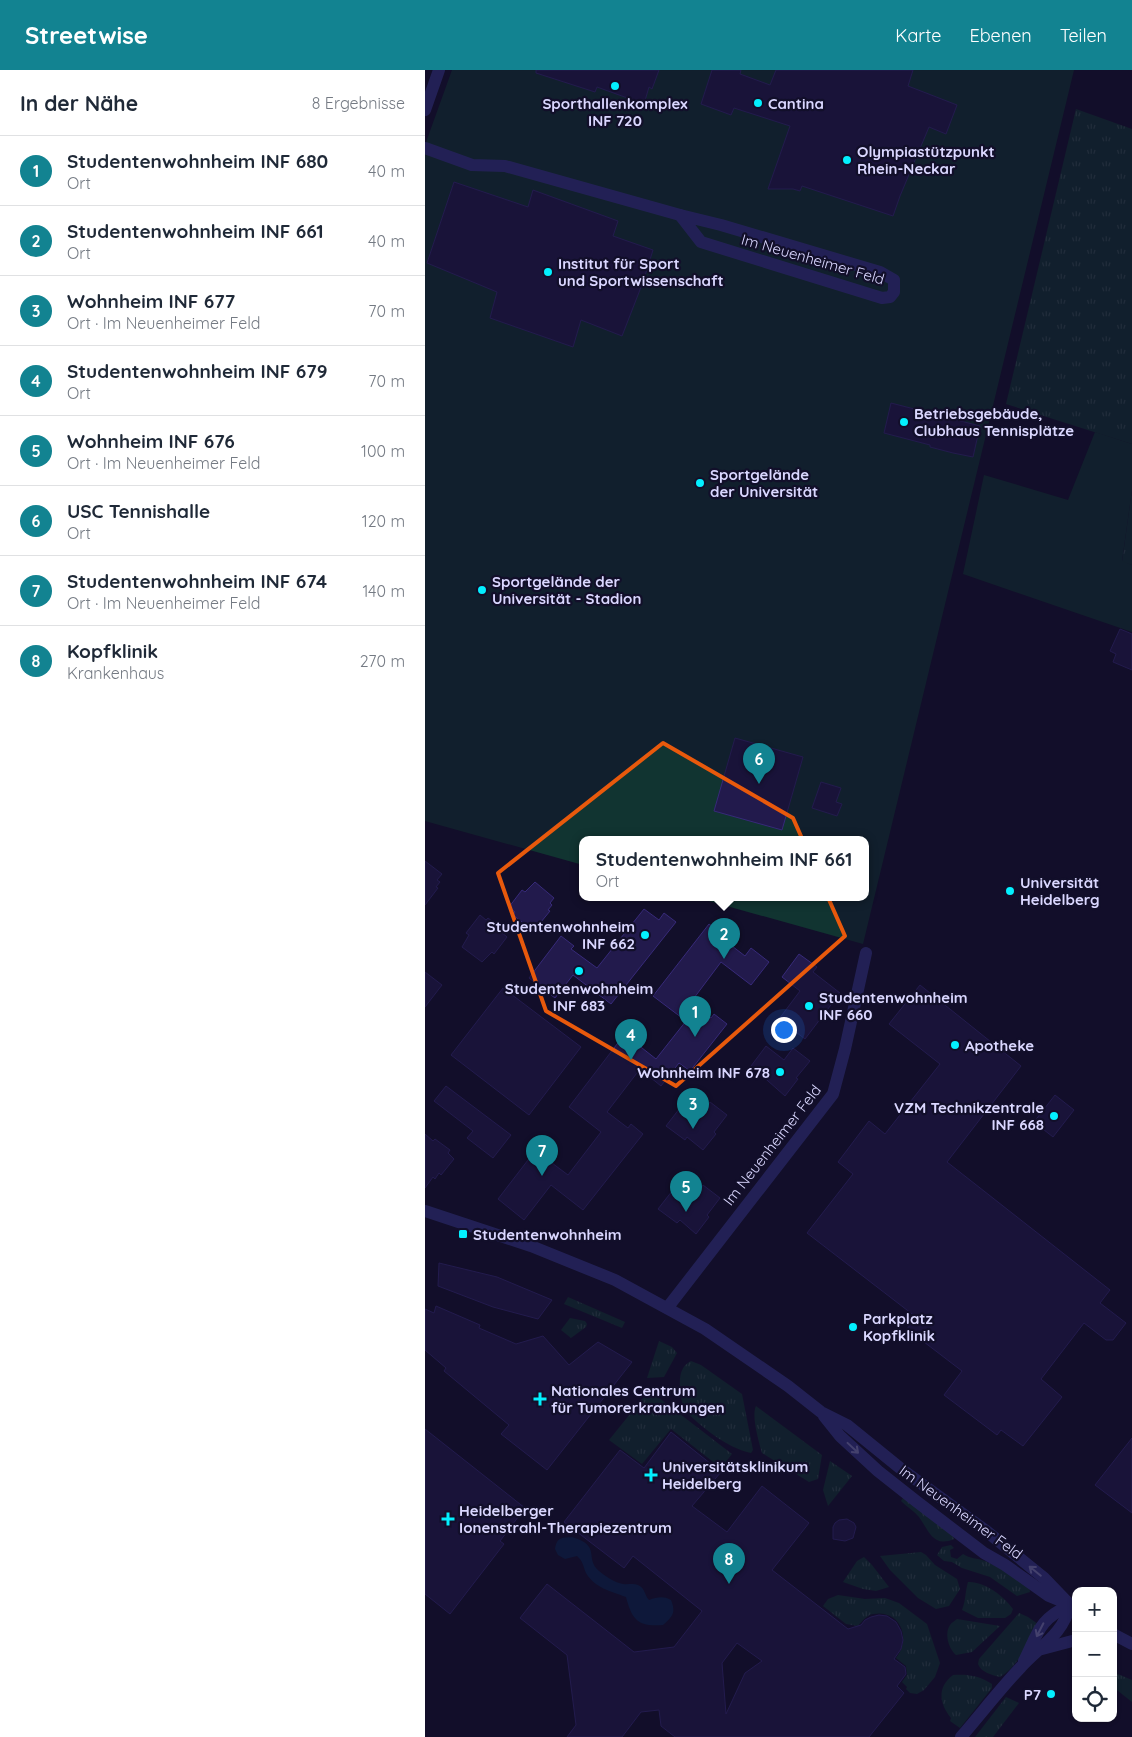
<!DOCTYPE html>
<html lang="de">
<meta charset="utf-8">
<style>
:root{--surface:#fff;--page:#f2f2f3;--text:#1f2937;--muted:#747a83;--line:#e0e1e3;--accent:#128391}
body{margin:0;font-family:Quicksand,sans-serif;background:var(--page);color:var(--text)}
.controls{position:absolute;right:15px;bottom:15px;display:grid;overflow:hidden;border-radius:10px;box-shadow:0 1px 4px #0004}
.controls button{width:45px;height:45px;display:grid;place-items:center;padding:0;border:0;border-bottom:1px solid var(--line);background:var(--surface);color:var(--text);font:25px sans-serif}
.you{position:absolute;left:358px;top:959px;width:18px;height:18px;margin:-12px;border:4px solid #fff;border-radius:50%;background:#1a73e8;box-shadow:0 0 0 8px #1a73e833}
.badge{display:grid;place-items:center;width:32px;height:32px;border-radius:50%;background:var(--accent);color:#fff;font-size:16px;font-weight:700}
.pin{position:absolute;translate:-50% -41px;filter:drop-shadow(0 1px 2px #0008)}
.pin::after{content:'';position:absolute;top:26px;width:18px;height:15px;background:inherit;clip-path:polygon(0 0,100% 0,50% 100%)}
.popup{position:absolute;left:154px;top:766px;width:290px;height:65px;box-sizing:border-box;display:grid;place-content:center;border-radius:10px;background:var(--surface);filter:drop-shadow(0 1px 4px #0005);font-size:16px;white-space:nowrap;color:var(--muted)}
.popup b{font-size:19px;color:var(--text)}
.popup::after{content:'';position:absolute;left:50%;top:100%;margin-left:-10px;border:10px solid transparent;border-top-color:var(--surface)}
.list{margin:0;padding:0;list-style:none}
h2{display:flex;justify-content:space-between;align-items:center;height:65px;margin:0;padding:0 20px;font-size:21px}
h2 small{font-size:16px;font-weight:400;color:var(--muted)}
.list li{display:grid;grid-template-columns:32px 1fr auto;gap:15px;align-items:center;box-sizing:border-box;height:70px;padding:0 20px;border-top:1px solid var(--line)}
.list b{display:block;font-size:19px;white-space:nowrap}
.list p{margin:0;font-size:16px;white-space:nowrap;color:var(--muted)}
.list em{font-size:16px;font-style:normal;color:var(--muted)}
.icon{flex:none;width:28px;height:28px;fill:none;stroke:currentColor;stroke-width:2;stroke-linecap:round;stroke-linejoin:round}
.map{position:relative;flex:none;width:707px;height:1667px;overflow:hidden}
header{display:flex;align-items:center;gap:30px;box-sizing:border-box;height:70px;padding:0 25px;background:var(--accent);color:#fff}
header strong{font-size:24px}
nav{display:flex;gap:28px;margin-inline-start:auto;font-size:18px}
main{display:flex}
aside{flex:1;background:var(--surface)}
.map>svg:first-child{display:block}
.grass{fill:url(#grass-tufts)}
.garden{fill:#113431}
.water{fill:#09254e}
.building{fill:#221a4c;stroke:#372a79;fill-rule:evenodd}
.lines{fill:none;stroke-linecap:round;stroke-linejoin:round}
.minor{stroke:#37378b;stroke-width:12}
.oneway{stroke:#807fbf}
.marked{fill:none;stroke:#e8590c;stroke-width:4;stroke-linejoin:round}
.poi-dot{fill:#03f0ff;stroke:#120f2a;stroke-width:2}
.labels{text-anchor:middle;dominant-baseline:central;stroke-width:4.5;stroke-linejoin:round;paint-order:stroke}
.poi-label{font-size:15px;font-weight:bold;fill:#dad7ff;stroke:#120f2a;text-anchor:start}
.street-label{font-size:15px;fill:#dad7ff;stroke:#120f2a}
</style>
<header>
<strong>Streetwise</strong>
<nav><a>Karte</a><a>Ebenen</a><a>Teilen</a></nav>
</header>
<main>
<aside>
<h2>In der Nähe<small>8 Ergebnisse</small></h2>
<ul class="list">
<li><span class="badge">1</span><div><b>Studentenwohnheim INF 680</b><p>Ort</p></div><em>40 m</em></li>
<li><span class="badge">2</span><div><b>Studentenwohnheim INF 661</b><p>Ort</p></div><em>40 m</em></li>
<li><span class="badge">3</span><div><b>Wohnheim INF 677</b><p>Ort · Im Neuenheimer Feld</p></div><em>70 m</em></li>
<li><span class="badge">4</span><div><b>Studentenwohnheim INF 679</b><p>Ort</p></div><em>70 m</em></li>
<li><span class="badge">5</span><div><b>Wohnheim INF 676</b><p>Ort · Im Neuenheimer Feld</p></div><em>100 m</em></li>
<li><span class="badge">6</span><div><b>USC Tennishalle</b><p>Ort</p></div><em>120 m</em></li>
<li><span class="badge">7</span><div><b>Studentenwohnheim INF 674</b><p>Ort · Im Neuenheimer Feld</p></div><em>140 m</em></li>
<li><span class="badge">8</span><div><b>Kopfklinik</b><p>Krankenhaus</p></div><em>270 m</em></li>
</ul>
</aside>
<div class="map">
<svg width="707" height="1667" viewBox="0 0 707 1667">
<defs>
<pattern id="grass-tufts" width="24" height="20" patternUnits="userSpaceOnUse" patternTransform="scale(1.25)"><rect width="24" height="20" fill="#113431"/><path d="M3 7l-1-3M5 7V3M7 7l1-3M15 17l-1-3M17 17v-4M19 17l1-3" fill="none" stroke="#335150"/></pattern>
</defs>
<rect width="100%" height="100%" fill="#120f2a"/>
<!-- grass -->
<g class="grass">
<path d="M651,39L707,59V374L581,334Z"/>
<path d="M707,420V495L697,492Z"/>
<path d="M143,1227L200,1252L197,1258L139,1234Z"/>
<path d="M145,1248L160,1251L162,1254L161,1257L146,1268L136,1260Z"/>
<path d="M234,1271L247,1277L252,1283L239,1307L222,1308Z"/>
<path d="M266,1291L276,1295L317,1324L328,1380L326,1383C300,1377 277,1357 258,1339C256,1323 249,1299 266,1291Z"/>
<path d="M225,1321L307,1384L296,1398L246,1359L217,1394L184,1370L222,1323Z"/>
<path d="M331,1336L397,1385L393,1409L384,1412L337,1383C334,1372 326,1346 331,1336Z"/>
<path d="M405,1391L427,1406L403,1436L398,1420Z"/>
<path d="M478,1428L528,1465L529,1469C508,1478 504,1461 494,1447C489,1441 482,1437 476,1431Z"/>
<path d="M526,1475L529,1478L525,1480L526,1487L532,1489L538,1484C545,1489 552,1488 560,1491C574,1497 592,1508 604,1517L605,1522L592,1526L565,1507L537,1498L527,1492L519,1491L512,1485L517,1477Z"/>
<path d="M496,1482L501,1485L510,1495L532,1509L535,1519L524,1536L511,1539L493,1528L465,1500L455,1486Z"/>
<path d="M439,1487L447,1495L464,1517L451,1521L438,1519L418,1512L432,1491Z"/>
<path d="M543,1512C559,1511 579,1526 588,1539L586,1544L580,1548H553L537,1540C541,1530 540,1522 543,1512Z"/>
<path d="M413,1525L440,1529L460,1528L474,1533L502,1554L515,1593L510,1607L499,1620L492,1624L485,1623L481,1619L482,1617L477,1612L482,1605L481,1596L471,1588C487,1568 475,1539 448,1544C442,1545 437,1551 433,1556L421,1554L398,1536L403,1529Z"/>
<path d="M594,1543L603,1547L613,1554C603,1572 594,1596 575,1607C566,1605 556,1602 553,1594L554,1589Z"/>
<path d="M532,1549L575,1556L547,1582L531,1585C524,1579 519,1564 525,1555C527,1552 530,1551 532,1549Z"/>
<path d="M688,1602L707,1610V1632L688,1617Z"/>
<path d="M528,1605C543,1604 555,1606 567,1614V1618L535,1658L525,1651L526,1648C514,1633 512,1617 528,1605Z"/>
<path d="M581,1627L594,1633L568,1667H550Z"/>
</g>
<!-- garden -->
<g class="garden">
<path d="M27,0H649L438,874L273,828H440V770H158V795L0,751V75Z"/>
<path d="M670,362L707,374V420L697,491L707,495V562L538,504L559,405L643,430Z"/>
</g>
<!-- water -->
<path class="water" d="M147,1467C177,1476 159,1488 174,1501C180,1506 190,1513 198,1514C203,1515 208,1513 213,1515C221,1519 219,1525 224,1530C233,1527 238,1526 246,1530C251,1543 248,1546 238,1555C213,1557 207,1550 201,1527C185,1521 170,1518 161,1503C158,1496 158,1491 152,1486L140,1489L133,1485L130,1479C132,1467 136,1468 147,1467Z"/>
<!-- building -->
<g class="building">
<path d="M111,0H234L227,19L224,17L219,34L172,17L170,22L111,3Z"/>
<path d="M287,0H316L315,4L345,15L351,0H488L483,16L532,35L521,64L504,57L475,126L468,146L377,116L375,121L368,119H343L365,56L309,38L306,45L276,34Z"/>
<path d="M29,112L103,137L108,120L193,151L188,166L228,180L218,212L197,266L156,250L148,277L65,248L72,222L2,193Z"/>
<path d="M466,333L555,356L548,387L528,383L505,377V375L459,363Z"/>
<path d="M695,559L707,564V600L688,592L691,584L685,581Z"/>
<path d="M310,668L378,687L357,760L289,741Z"/>
<path d="M396,712L416,718L411,732L417,734L412,746L387,738Z"/>
<path d="M0,791L17,804L12,810L15,812L11,817L13,818L0,835Z"/>
<path d="M110,812L129,828L125,833L127,835L123,840L125,841L111,858L105,853L102,856L88,845L90,842L84,837L97,820L100,822Z"/>
<path d="M219,839L234,850L239,843L251,852L186,934L148,905L130,928L104,908L136,866L149,876L146,879L172,898Z"/>
<path d="M55,845L61,850L63,848L77,859L75,861L82,867L69,884L67,882L57,892L37,877L44,865L41,863Z"/>
<path d="M284,854L296,863L294,866L320,886L326,878L344,892L326,915L296,892L266,932L286,948L289,944L302,954L265,1001L254,993L236,1016L215,999L182,1042L203,1058L206,1054L218,1064L158,1140L126,1115L99,1150L73,1129L113,1077L125,1086L123,1090L143,1105L176,1062L144,1037L202,961L215,970L212,974L231,989L261,951L228,926Z"/>
<path d="M374,884L392,897L388,902L415,923L380,969L354,949L375,921L357,907Z"/>
<path d="M0,902L17,915L0,937Z"/>
<path d="M495,915L596,996L522,1092L685,1220L675,1233L701,1253L688,1270H681L659,1253L616,1309L637,1327L598,1376L576,1360L572,1365L519,1325L537,1301L482,1259L491,1247L382,1163L428,1104L413,1092L444,1051L460,1064L515,994L464,954Z"/>
<path d="M78,918L156,977L104,1045L26,985Z"/>
<path d="M341,976L359,990L368,978L385,991L371,1008L373,1009L360,1026L326,996Z"/>
<path d="M21,1016L86,1065L68,1088L42,1068L48,1061L9,1031Z"/>
<path d="M630,1025L649,1040L628,1067L609,1052Z"/>
<path d="M285,1032L302,1045L289,1062L291,1064L278,1080L262,1067L260,1070L241,1056L258,1034L274,1046Z"/>
<path d="M0,1064L8,1071L10,1069L25,1080L23,1083L29,1089L16,1105L14,1103L10,1109L8,1107L0,1118Z"/>
<path d="M278,1115L295,1128L282,1145L284,1147L271,1164L255,1150L252,1153L233,1139L251,1116L268,1129Z"/>
<path d="M14,1193L72,1207L127,1230L113,1249L68,1237L13,1216Z"/>
<path d="M11,1236L55,1255L54,1258L91,1274L118,1266L144,1295L173,1272L207,1292L122,1400L76,1364L84,1355L19,1301L21,1298L0,1280V1239L9,1243Z"/>
<path d="M0,1359L100,1438L75,1471L79,1474L25,1544L0,1524Z"/>
<path d="M246,1362L296,1402L267,1436L302,1462L337,1416L384,1453L347,1500L423,1559L436,1555L440,1550L446,1547L454,1545L462,1546L471,1552L476,1561L478,1570L476,1579L469,1589L480,1597L481,1604L472,1616L479,1623L444,1667H250L236,1656L234,1640L216,1642L197,1667H142L151,1655L142,1585L95,1548L122,1514L209,1582L249,1577L277,1541L208,1486L199,1498L139,1452L195,1380L219,1398ZM312,1573L337,1591L320,1603L301,1644L297,1593Z"/>
<path d="M707,1368V1443L670,1415Z"/>
<path d="M422,1449L429,1453L431,1457L428,1468L420,1471L408,1469V1457L410,1453L414,1450Z"/>
</g>
<g class="lines">
<!-- minor -->
<g class="minor">
<path d="M0,40L14,0"/>
<path d="M0,78L47,95L80,96L255,145"/>
<path d="M255,145L296,155L455,202L469,210V222L465,227L457,228L276,172Z"/>
<path d="M0,1141L106,1176L190,1210L280,1259L363,1316L396,1342L422,1355L475,1398L560,1460L619,1508L645,1535"/>
<path d="M243,1237L408,1024L420,979L441,883"/>
<path d="M399,1346L415,1366L453,1401L491,1431L559,1483L580,1495L624,1526L641,1533"/>
<path d="M688,1564L707,1574"/>
<path d="M617,1579L651,1570"/>
<path d="M599,1591C613,1563 614,1549 645,1535"/>
<path d="M536,1667C556,1644 575,1619 596,1597C615,1576 638,1565 645,1535"/>
</g>
</g>
<!-- one-way arrows -->
<defs><path id="oneway-shaft" d="M-6 0H5M1.5-3L5.5 0L1.5 3" fill="none" stroke-width="1.6" stroke-linecap="round" stroke-linejoin="round" transform="scale(1.25)"/></defs>
<g class="oneway">
<use href="#oneway-shaft" transform="translate(428 1378) rotate(43)"/>
<use href="#oneway-shaft" transform="translate(610 1501) rotate(-141)"/>
<use href="#oneway-shaft" transform="translate(615 1560) rotate(117)"/>
</g>
<!-- marked area -->
<path d="M0 0H707V1667H0ZM238,673L368,748L420,866L251,1016L121,941L73,803Z" fill="#120f2a" fill-opacity=".55" fill-rule="evenodd"/>
<path class="marked" d="M238,673L368,748L420,866L251,1016L121,941L73,803Z"/>
<!-- markers -->
<g class="poi-dot">
<circle cx="190" cy="16" r="5"/>
<circle cx="333" cy="33" r="5"/>
<circle cx="422" cy="90" r="5"/>
<circle cx="123" cy="202" r="5"/>
<circle cx="479" cy="352" r="5"/>
<circle cx="275" cy="413" r="5"/>
<circle cx="57" cy="520" r="5"/>
<circle cx="585" cy="821" r="5"/>
<circle cx="220" cy="865" r="5"/>
<circle cx="154" cy="901" r="5"/>
<circle cx="384" cy="936" r="5"/>
<circle cx="530" cy="975" r="5"/>
<circle cx="355" cy="1002" r="5"/>
<circle cx="629" cy="1046" r="5"/>
<rect x="33" y="1159" width="10" height="10" rx="2.5"/>
<circle cx="428" cy="1257" r="5"/>
<path d="M112.5 1321.5h5v5h5v5h-5v5h-5v-5h-5v-5h5z"/>
<path d="M223.5 1397.5h5v5h5v5h-5v5h-5v-5h-5v-5h5z"/>
<path d="M20.5 1441.5h5v5h5v5h-5v5h-5v-5h-5v-5h5z"/>
<circle cx="626" cy="1624" r="5"/>
</g>
<g class="labels">
<!-- poi labels -->
<g class="poi-label">
<text x="190" y="33" text-anchor="middle">Sporthallenkomplex<tspan x="190" dy="17">INF 720</tspan></text>
<text x="343" y="33">Cantina</text>
<text x="432" y="81">Olympiastützpunkt<tspan x="432" dy="17">Rhein-Neckar</tspan></text>
<text x="133" y="193">Institut für Sport<tspan x="133" dy="17">und Sportwissenschaft</tspan></text>
<text x="489" y="343">Betriebsgebäude,<tspan x="489" dy="17">Clubhaus Tennisplätze</tspan></text>
<text x="285" y="404">Sportgelände<tspan x="285" dy="17">der Universität</tspan></text>
<text x="67" y="511">Sportgelände der<tspan x="67" dy="17">Universität - Stadion</tspan></text>
<text x="595" y="812">Universität<tspan x="595" dy="17">Heidelberg</tspan></text>
<text x="210" y="856" text-anchor="end">Studentenwohnheim<tspan x="210" dy="17">INF 662</tspan></text>
<text x="154" y="918" text-anchor="middle">Studentenwohnheim<tspan x="154" dy="17">INF 683</tspan></text>
<text x="394" y="927">Studentenwohnheim<tspan x="394" dy="17">INF 660</tspan></text>
<text x="540" y="975">Apotheke</text>
<text x="345" y="1002" text-anchor="end">Wohnheim INF 678</text>
<text x="619" y="1037" text-anchor="end">VZM Technikzentrale<tspan x="619" dy="17">INF 668</tspan></text>
<text x="48" y="1164">Studentenwohnheim</text>
<text x="438" y="1248">Parkplatz<tspan x="438" dy="17">Kopfklinik</tspan></text>
<text x="126" y="1320">Nationales Centrum<tspan x="126" dy="17">für Tumorerkrankungen</tspan></text>
<text x="237" y="1396">Universitätsklinikum<tspan x="237" dy="17">Heidelberg</tspan></text>
<text x="34" y="1440">Heidelberger<tspan x="34" dy="17">Ionenstrahl-Therapiezentrum</tspan></text>
<text x="616" y="1624" text-anchor="end">P7</text>
</g>
<!-- street labels -->
<g class="street-label">
<text transform="translate(388 189) rotate(16)">Im Neuenheimer Feld</text>
<text transform="translate(347 1075) rotate(-52)">Im Neuenheimer Feld</text>
<text transform="translate(536 1442) rotate(36)">Im Neuenheimer Feld</text>
</g>
</g>
</svg>
<div class="controls">
<button>+</button>
<button>−</button>
<button><svg class="icon" aria-label="locate" viewBox="0 0 24 24"><circle cx="12" cy="12" r="6"/><path d="M12 2v4M12 18v4M2 12h4M18 12h4"/></svg></button>
</div>
<div class="you"></div>
<div class="pin badge" style="left:270px;top:967px">1</div>
<div class="pin badge" style="left:299px;top:889px">2</div>
<div class="popup"><b>Studentenwohnheim INF 661</b>Ort</div>
<div class="pin badge" style="left:268px;top:1059px">3</div>
<div class="pin badge" style="left:206px;top:990px">4</div>
<div class="pin badge" style="left:261px;top:1142px">5</div>
<div class="pin badge" style="left:334px;top:714px">6</div>
<div class="pin badge" style="left:117px;top:1106px">7</div>
<div class="pin badge" style="left:304px;top:1514px">8</div>
</div>
</main>
